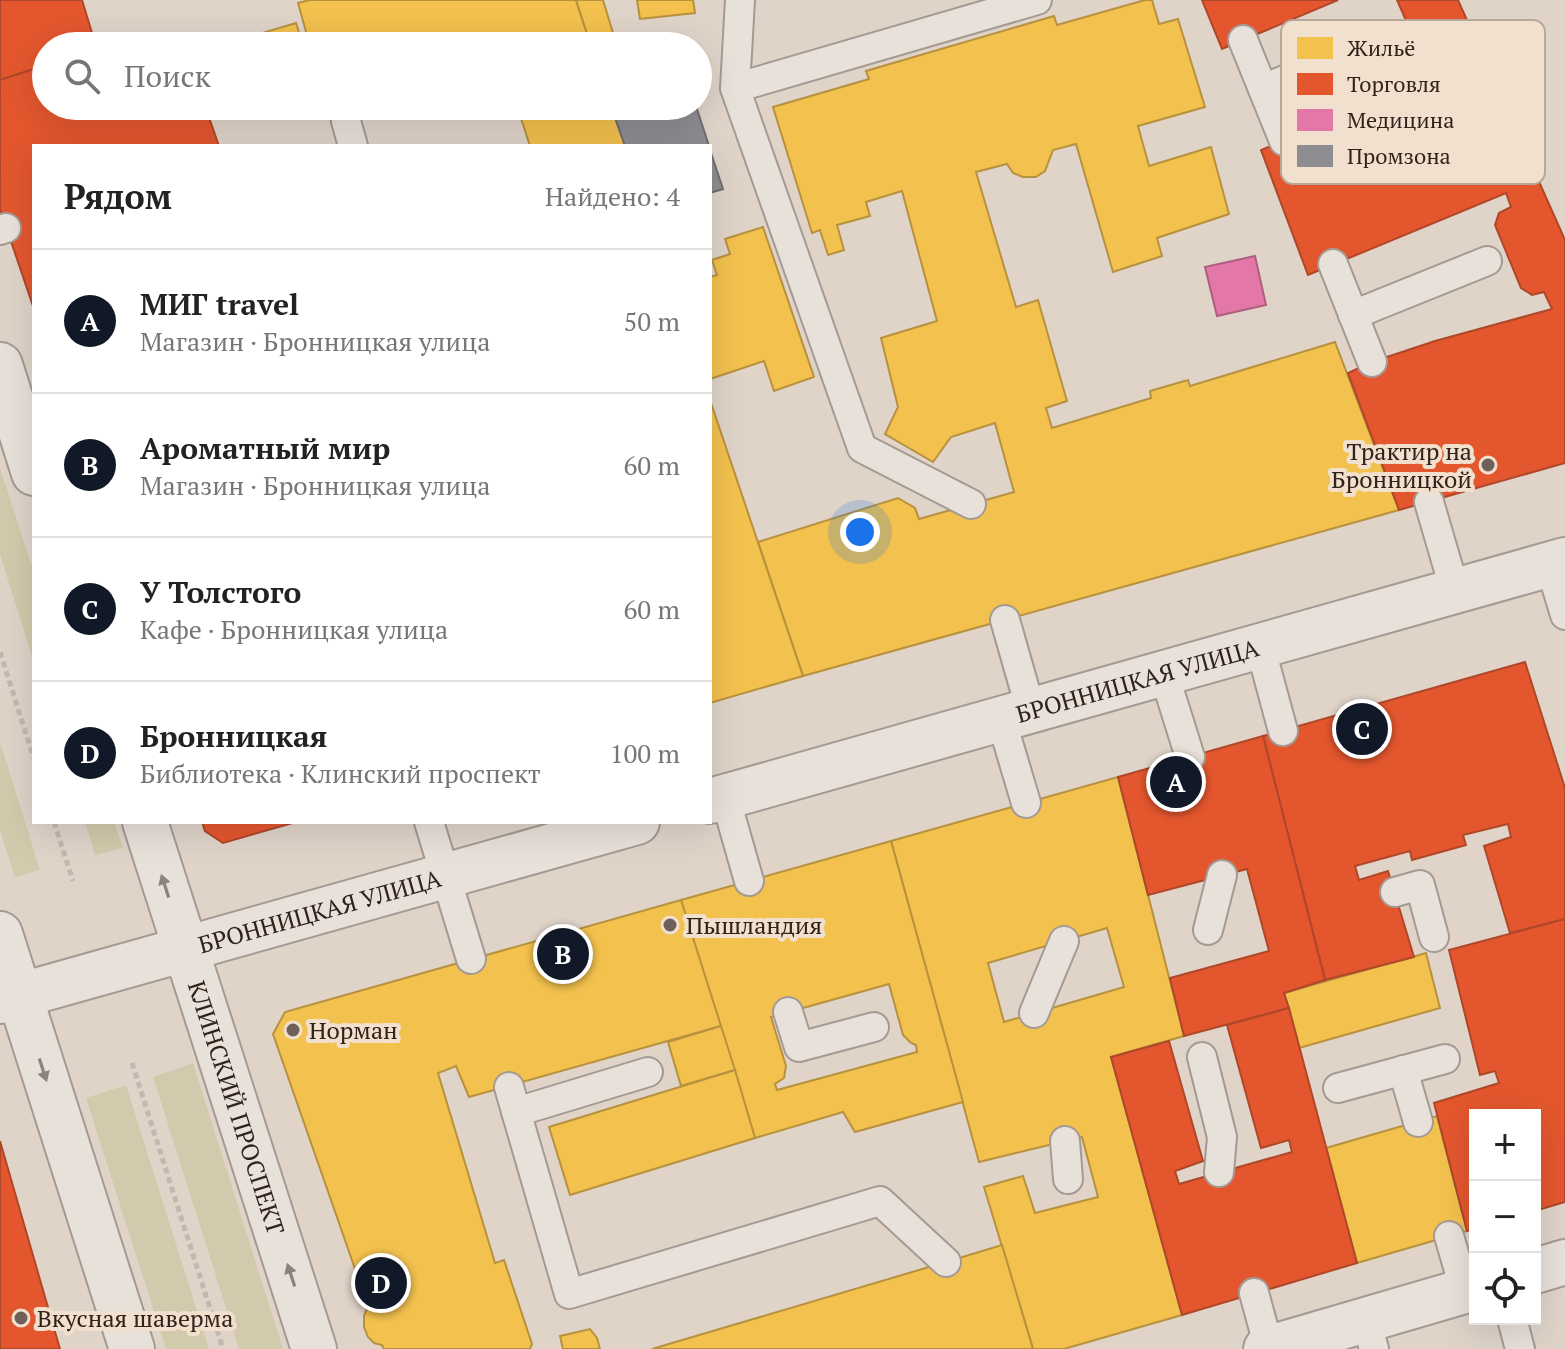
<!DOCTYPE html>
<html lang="ru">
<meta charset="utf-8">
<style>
:root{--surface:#fff;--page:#f6f6f6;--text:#222;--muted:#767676;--line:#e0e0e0;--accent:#111827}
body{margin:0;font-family:"PT Serif",serif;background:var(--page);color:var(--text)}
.controls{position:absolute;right:24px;bottom:24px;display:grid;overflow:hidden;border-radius:0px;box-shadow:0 8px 32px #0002}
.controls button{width:72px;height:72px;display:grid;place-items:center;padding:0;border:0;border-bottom:2px solid var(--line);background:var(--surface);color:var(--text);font:40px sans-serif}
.you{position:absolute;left:860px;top:532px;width:28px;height:28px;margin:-20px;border:6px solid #fff;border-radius:50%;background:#1a73e8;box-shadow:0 0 0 12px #1a73e833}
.badge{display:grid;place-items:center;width:52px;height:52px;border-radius:50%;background:var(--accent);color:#fff;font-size:26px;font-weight:700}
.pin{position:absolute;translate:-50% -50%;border:4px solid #fff;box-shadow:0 2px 8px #0006}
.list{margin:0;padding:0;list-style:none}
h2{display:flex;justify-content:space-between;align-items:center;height:104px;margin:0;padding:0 32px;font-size:34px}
h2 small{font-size:26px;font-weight:400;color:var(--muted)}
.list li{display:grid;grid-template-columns:52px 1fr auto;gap:24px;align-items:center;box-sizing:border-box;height:144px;padding:0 32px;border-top:2px solid var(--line)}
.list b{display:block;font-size:30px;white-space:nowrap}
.list p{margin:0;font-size:26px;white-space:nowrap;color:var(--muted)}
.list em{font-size:26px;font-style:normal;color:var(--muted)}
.icon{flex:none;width:44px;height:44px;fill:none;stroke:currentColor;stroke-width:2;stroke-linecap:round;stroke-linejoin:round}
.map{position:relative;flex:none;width:1565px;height:1349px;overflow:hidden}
.search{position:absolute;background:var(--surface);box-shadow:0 8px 32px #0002;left:32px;top:32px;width:680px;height:88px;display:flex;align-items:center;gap:20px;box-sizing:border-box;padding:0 28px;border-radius:44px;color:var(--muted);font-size:30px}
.panel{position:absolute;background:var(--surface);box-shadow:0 8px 32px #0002;left:32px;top:144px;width:680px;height:680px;border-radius:0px}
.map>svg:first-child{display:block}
.green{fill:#d2caac}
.homes{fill:#f2c14e;stroke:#b8913f;stroke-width:2;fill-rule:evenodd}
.shops{fill:#e4572e;stroke:#af4729;stroke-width:2}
.health{fill:#e377a8;stroke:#ae5e7e;stroke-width:2}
.industry{fill:#8d8d92;stroke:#726d6f;stroke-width:2}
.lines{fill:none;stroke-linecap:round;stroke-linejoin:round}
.lane-casing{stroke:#a59a93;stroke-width:32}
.street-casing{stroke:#a59a93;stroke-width:48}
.path{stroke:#c1b8b1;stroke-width:5;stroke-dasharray:6 4;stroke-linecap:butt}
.lane{stroke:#e8e1da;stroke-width:28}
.street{stroke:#e8e1da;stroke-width:44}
.oneway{fill:#8d827b}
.poi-dot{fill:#6f6059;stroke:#f2e0ce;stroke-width:3}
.labels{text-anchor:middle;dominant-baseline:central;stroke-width:8;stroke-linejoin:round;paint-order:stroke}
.poi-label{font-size:24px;fill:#32221c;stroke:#f2e0ce;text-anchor:start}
.street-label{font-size:24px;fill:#32221c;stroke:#f2e0ce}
.key{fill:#f2e0ce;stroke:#b8a799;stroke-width:2}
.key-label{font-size:22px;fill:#32221c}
</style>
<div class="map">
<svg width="1565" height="1349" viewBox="0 0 1565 1349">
<rect width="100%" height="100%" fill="#e0d4c9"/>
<!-- green -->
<g class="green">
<path d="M0,468L34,573V662L0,555Z"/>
<path d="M0,742L40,870L15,877L0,831Z"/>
<path d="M85,822H114L123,848L95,855Z"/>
<path d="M193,1063L283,1349H239L153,1077Z"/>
<path d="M126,1085L209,1349H166L86,1098Z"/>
</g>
<!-- homes -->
<g class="homes">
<path d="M309,0H576L591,46H310L298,3Z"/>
<path d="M576,0H603L617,46H591Z"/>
<path d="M637,0H693L695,13L640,19Z"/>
<path d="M1145,0H1152L1159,24L1178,19L1205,107L1138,126L1149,166L1211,147L1229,214L1157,238L1162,256L1113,272L1076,144L1053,150L1045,171L1036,177H1023L1013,173L1007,164L976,172L1016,307L1038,300L1067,401L1046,408L1052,428L1151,398L1150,391L1188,380L1190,386L1335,342L1399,510L803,676L758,542L898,498L915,508L919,519L1014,492L995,423L951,437L933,462L885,434L898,407L881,338L937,321L902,191L866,202L870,216L837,225L844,250L828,255L820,230L812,233L773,107L869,79L866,71L1054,16L1057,25Z"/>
<path d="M296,23L303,46H219Z"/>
<path d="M327,106H395L332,125Z"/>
<path d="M517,106H611L625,146H530Z"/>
<path d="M763,227L814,377L774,391L764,361L710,379V277L717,275L712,260L730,254L725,239Z"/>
<path d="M710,400L803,676L710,703Z"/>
<path d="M1118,777L1184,1036L1111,1057L1182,1315L1064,1349H1033L984,1187L1023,1176L1035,1213L1098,1197L1082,1137L979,1162L891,841ZM1107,928L1124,987L1004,1022L988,963Z"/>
<path d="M891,841L963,1102L855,1132L843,1112L755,1138L681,900ZM889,984L903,1035L911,1043L916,1045L917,1052L777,1090L775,1084L784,1078L786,1066L771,1017Z"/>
<path d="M681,900L721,1026L469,1097L456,1066L438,1073L495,1263L504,1260L532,1344L530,1349H384L382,1345L374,1343L368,1337L364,1327V1316L368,1306L273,1034L285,1012Z"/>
<path d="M1426,953L1440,1008L1299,1048L1284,993Z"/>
<path d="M721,1026L735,1070L681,1086L668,1042Z"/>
<path d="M735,1070L755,1138L570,1195L549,1127Z"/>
<path d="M1437,1116L1467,1231L1357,1263L1326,1148Z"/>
<path d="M1002,1245L1033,1349H652L946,1262Z"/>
<path d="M590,1329L597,1338L600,1349H563L560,1336Z"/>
</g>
<!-- shops -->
<g class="shops">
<path d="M0,0H82L96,46H46V65L0,80Z"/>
<path d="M1202,0H1338L1222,49Z"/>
<path d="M1397,0H1458L1565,240V463L1399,510L1348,373L1372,362L1435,341L1552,309L1544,292L1532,295L1521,288L1495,225L1499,213L1511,207L1506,193L1308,275L1261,150L1448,75L1441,59L1426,66Z"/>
<path d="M43,66L46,77V106H205L219,146H34V309L0,209V80Z"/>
<path d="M1525,662L1565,788V919L1510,933L1484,846L1511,837L1508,824L1463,835L1466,845L1412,860L1410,851L1355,866L1359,880L1388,871L1414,957L1325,980L1263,736Z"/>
<path d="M1263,736L1325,980L1284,993L1289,1008L1184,1036L1170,978L1269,951L1247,869L1148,895L1118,777Z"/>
<path d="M202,822H296L223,843L205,831Z"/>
<path d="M1565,919V1202L1535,1211V1115H1475V1228L1467,1231L1434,1103L1499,1083L1495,1071L1480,1075L1449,950Z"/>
<path d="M1289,1008L1357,1263L1182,1315L1111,1057L1169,1041L1203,1161L1175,1171L1179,1184L1292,1152L1289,1140L1261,1148L1227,1025Z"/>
<path d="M0,1141L60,1349H0Z"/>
</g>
<!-- health -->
<path class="health" d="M1255,256L1266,305L1217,316L1205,267Z"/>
<!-- industry -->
<g class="industry">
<path d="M659,35L663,46H628Z"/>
<path d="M611,106H696L709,146H625Z"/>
<path d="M710,150L723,189L710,193Z"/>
</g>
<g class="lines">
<!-- lane casing -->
<g class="lane-casing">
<g id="lane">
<path d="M740,0L735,88L862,448L971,504"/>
<path d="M1243,40L1284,141"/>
<path d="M735,88L1037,0"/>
<path d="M1263,89L1387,37"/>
<path d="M346,121L353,146"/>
<path d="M0,230L6,228"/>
<path d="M1333,264L1372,362"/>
<path d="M1353,315L1487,261"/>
<path d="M1429,502L1455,591"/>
<path d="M1550,565L1565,615"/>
<path d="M1005,620L1031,711"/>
<path d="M1260,646L1283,731"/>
<path d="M1164,674L1190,757"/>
<path d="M1001,719L1026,803"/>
<path d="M725,797L749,881"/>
<path d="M429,822L471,959"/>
<path d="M1395,892L1420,885L1434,937"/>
<path d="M1208,930L1222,875"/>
<path d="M788,1012L799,1047L874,1027"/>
<path d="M1034,1013L1064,941"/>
<path d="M1202,1057L1222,1137L1219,1172"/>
<path d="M1403,1070L1418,1122"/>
<path d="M509,1087L569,1294L880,1201L946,1262"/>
<path d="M1338,1088L1445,1059"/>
<path d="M516,1112L648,1072"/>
<path d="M1065,1141L1068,1179"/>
<path d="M1449,1236L1465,1291"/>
<path d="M1254,1293L1269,1348"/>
<path d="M1512,1319L1520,1349"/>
<path d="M1366,1320L1374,1349"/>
</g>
</g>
<!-- street casing -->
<g class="street-casing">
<g id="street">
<path d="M0,365L34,473"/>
<path id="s1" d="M710,801L1565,560"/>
<path id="s2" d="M145,822L314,1349"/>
<path d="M0,934L132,1349"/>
<path id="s3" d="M0,1001L637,822"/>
<path d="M1535,1271L1565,1262"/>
<path d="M1266,1349L1475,1288"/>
</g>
</g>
<!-- path -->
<g class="path">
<path d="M0,652L34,759"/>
<path d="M54,822L73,881"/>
<path d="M132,1063L223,1349"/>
</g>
<!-- lane -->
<use href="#lane" class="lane"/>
<!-- street -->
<use href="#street" class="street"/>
</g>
<!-- one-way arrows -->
<defs><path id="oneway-solid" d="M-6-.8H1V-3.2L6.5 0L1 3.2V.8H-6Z" transform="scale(2)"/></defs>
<g class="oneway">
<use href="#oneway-solid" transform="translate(165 886) rotate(-108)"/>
<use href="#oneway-solid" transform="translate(43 1070) rotate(72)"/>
<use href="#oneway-solid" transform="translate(291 1275) rotate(-108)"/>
</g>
<!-- markers -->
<g class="poi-dot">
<circle cx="1488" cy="465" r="8"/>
<circle cx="670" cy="925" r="8"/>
<circle cx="293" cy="1030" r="8"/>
<circle cx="21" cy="1318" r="8"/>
</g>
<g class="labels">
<!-- poi labels -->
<g class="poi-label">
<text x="1472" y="451" text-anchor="end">Трактир на<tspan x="1472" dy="28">Бронницкой</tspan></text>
<text x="686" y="925">Пышландия</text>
<text x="309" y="1030">Норман</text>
<text x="37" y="1318">Вкусная шаверма</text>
</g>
<!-- street labels -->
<g class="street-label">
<text stroke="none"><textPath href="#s1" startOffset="444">БРОННИЦКАЯ УЛИЦА</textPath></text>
<text stroke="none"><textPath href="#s3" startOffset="332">БРОННИЦКАЯ УЛИЦА</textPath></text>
<text stroke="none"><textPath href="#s2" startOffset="300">КЛИНСКИЙ ПРОСПЕКТ</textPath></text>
</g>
</g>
<!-- legend -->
<rect x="1281" y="20" width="264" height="164" rx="12" class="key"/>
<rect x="1297" y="37" width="36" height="22" fill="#f2c14e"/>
<rect x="1297" y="73" width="36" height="22" fill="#e4572e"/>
<rect x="1297" y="109" width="36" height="22" fill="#e377a8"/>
<rect x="1297" y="145" width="36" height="22" fill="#8d8d92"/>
<g class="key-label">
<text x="1347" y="56">Жильё</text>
<text x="1347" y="92">Торговля</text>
<text x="1347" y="128">Медицина</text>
<text x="1347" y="164">Промзона</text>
</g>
</svg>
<div class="controls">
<button>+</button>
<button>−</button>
<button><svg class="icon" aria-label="locate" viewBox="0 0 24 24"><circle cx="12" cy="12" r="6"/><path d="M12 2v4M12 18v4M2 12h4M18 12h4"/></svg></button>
</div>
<div class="you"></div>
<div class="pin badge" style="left:1176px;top:782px">A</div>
<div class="pin badge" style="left:563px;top:954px">B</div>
<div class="pin badge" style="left:1362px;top:729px">C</div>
<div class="pin badge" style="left:381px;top:1283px">D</div>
<div class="search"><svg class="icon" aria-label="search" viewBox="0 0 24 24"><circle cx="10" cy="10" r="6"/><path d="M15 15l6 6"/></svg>Поиск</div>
<section class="panel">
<h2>Рядом<small>Найдено: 4</small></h2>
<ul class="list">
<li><span class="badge">A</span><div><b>МИГ travel</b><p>Магазин · Бронницкая улица</p></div><em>50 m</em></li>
<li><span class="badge">B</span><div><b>Ароматный мир</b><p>Магазин · Бронницкая улица</p></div><em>60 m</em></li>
<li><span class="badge">C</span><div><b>У Толстого</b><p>Кафе · Бронницкая улица</p></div><em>60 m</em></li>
<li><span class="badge">D</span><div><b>Бронницкая</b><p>Библиотека · Клинский проспект</p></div><em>100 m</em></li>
</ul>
</section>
</div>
